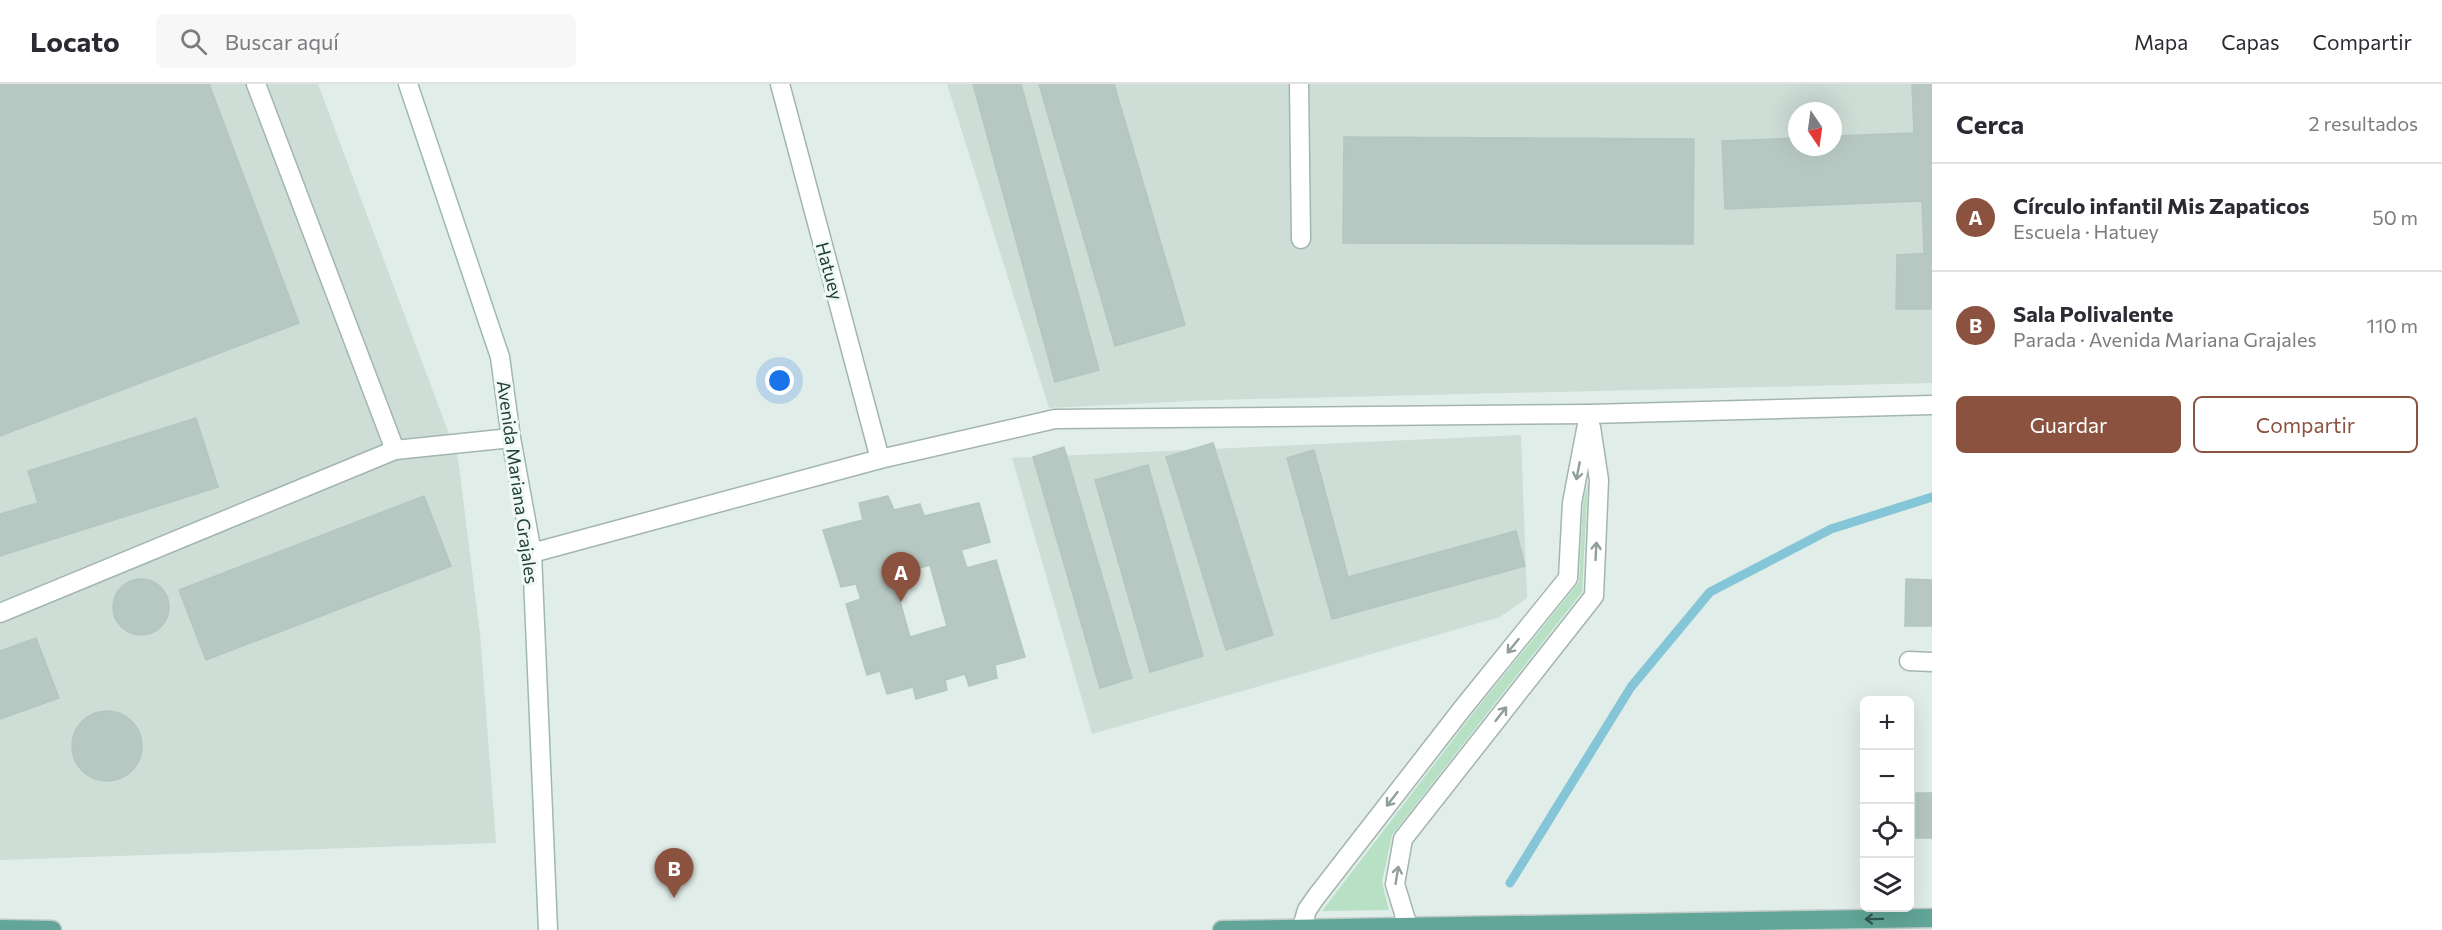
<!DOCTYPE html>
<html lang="es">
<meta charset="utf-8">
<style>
:root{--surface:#fff;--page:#f7f7f7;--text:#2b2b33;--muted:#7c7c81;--line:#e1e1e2;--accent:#8a523f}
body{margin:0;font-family:Commissioner,sans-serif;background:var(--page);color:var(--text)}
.controls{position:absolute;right:18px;bottom:18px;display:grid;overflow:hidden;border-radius:9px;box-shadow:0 6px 24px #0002}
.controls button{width:54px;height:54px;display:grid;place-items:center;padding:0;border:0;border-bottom:2px solid var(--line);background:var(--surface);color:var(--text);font:30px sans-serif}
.compass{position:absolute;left:1788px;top:18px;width:54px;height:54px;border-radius:50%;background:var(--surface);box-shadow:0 6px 24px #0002;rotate:167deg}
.you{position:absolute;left:780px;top:297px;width:21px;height:21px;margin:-15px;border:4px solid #fff;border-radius:50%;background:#1a73e8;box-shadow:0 0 0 9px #1a73e833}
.badge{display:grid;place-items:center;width:39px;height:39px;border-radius:50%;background:var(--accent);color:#fff;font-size:20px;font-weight:700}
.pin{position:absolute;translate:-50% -50px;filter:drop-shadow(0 2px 3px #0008)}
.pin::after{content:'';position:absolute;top:32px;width:21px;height:18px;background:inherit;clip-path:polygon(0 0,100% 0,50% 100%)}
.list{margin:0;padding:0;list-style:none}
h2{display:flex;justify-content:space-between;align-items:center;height:78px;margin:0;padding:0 24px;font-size:26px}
h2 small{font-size:20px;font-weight:400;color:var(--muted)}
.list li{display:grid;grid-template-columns:39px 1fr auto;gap:18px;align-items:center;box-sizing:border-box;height:108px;padding:0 24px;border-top:2px solid var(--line)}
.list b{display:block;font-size:22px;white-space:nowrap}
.list p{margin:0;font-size:20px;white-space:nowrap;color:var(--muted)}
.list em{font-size:20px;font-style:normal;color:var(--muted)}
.actions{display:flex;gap:12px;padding:18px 24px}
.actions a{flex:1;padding:14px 0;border:2px solid var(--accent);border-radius:9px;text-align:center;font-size:21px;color:var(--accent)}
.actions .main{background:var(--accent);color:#fff}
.icon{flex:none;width:33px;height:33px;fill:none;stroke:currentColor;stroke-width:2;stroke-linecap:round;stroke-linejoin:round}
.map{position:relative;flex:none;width:1932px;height:846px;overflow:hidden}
header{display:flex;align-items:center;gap:36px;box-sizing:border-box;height:84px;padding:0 30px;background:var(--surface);border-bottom:2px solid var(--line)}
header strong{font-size:28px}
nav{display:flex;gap:33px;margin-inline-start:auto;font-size:21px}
.search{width:420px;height:54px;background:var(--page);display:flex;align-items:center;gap:15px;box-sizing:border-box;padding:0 21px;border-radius:9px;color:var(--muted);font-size:22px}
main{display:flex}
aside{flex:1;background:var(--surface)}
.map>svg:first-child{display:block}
.built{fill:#cfddd7;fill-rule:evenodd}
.green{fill:#b8e0c4}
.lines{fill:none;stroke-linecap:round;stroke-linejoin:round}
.stream{stroke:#84c6d7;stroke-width:9}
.building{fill:#b6c8c1;stroke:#b2c7bf;stroke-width:1.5;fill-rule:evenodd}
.lane-casing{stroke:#a3b5b0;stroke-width:21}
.street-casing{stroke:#a3b5b0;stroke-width:21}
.secondary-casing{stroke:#9eb9b1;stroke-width:21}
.primary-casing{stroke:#c1c9c7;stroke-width:21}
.lane{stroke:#fff;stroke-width:18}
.street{stroke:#fff;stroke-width:18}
.secondary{stroke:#fff;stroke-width:18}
.primary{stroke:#61a698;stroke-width:18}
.oneway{stroke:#909f9c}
.oneway2{stroke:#305950}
.labels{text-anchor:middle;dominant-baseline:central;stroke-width:6;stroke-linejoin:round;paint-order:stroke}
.street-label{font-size:18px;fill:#203f38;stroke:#f1f9f6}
</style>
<header>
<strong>Locato</strong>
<div class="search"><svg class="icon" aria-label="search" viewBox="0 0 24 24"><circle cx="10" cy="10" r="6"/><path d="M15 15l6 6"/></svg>Buscar aquí</div>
<nav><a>Mapa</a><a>Capas</a><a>Compartir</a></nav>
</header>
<main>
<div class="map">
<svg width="1932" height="846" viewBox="0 0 1932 846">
<rect width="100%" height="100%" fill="#e1ede8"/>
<!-- built -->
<g class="built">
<path d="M0,0H318L458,374L480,549L496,759L0,776Z"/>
<path d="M947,0H1932V299L1212,316L1049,324ZM1797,27H1833V63H1797Z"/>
<path d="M1521,351L1527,514L1500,533L1092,650L1012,374Z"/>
</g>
<!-- green -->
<path class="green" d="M1588,397L1582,508L1392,751L1382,798L1389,826L1322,827L1475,627L1579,498L1583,420Z"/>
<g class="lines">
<!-- stream -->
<path class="stream" d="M1510,799L1631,603L1710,508L1831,445L1932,413"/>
</g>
<!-- building -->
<g class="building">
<path d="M0,0H209L299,239L0,352Z"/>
<path d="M973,0H1021L1099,286L1055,298Z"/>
<path d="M1039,0H1114L1185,241L1115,262Z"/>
<path d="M1912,0H1932V169L1924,170L1922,117L1725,125L1722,57L1797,54V63H1833V52L1914,49Z"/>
<path d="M1344,53L1694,55L1693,160L1343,159Z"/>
<path d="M1932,169V225H1896L1897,171Z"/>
<path d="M196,334L218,403L0,472V430L38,419L28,387Z"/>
<path d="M1213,359L1273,551L1226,566L1166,373Z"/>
<path d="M1064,363L1132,594L1100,604L1033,373Z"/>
<path d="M1314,366L1348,493L1516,447L1525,482L1332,535L1287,374Z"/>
<path d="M1148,381L1203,572L1150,588L1095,396Z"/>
<path d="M424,412L451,482L206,576L179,506Z"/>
<path d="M888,412L894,426L920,420L924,432L979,419L990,458L961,466L967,484L996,476L1025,573L995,581L997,594L969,602L965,590L945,596L947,606L916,615L913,603L887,610L880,587L867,591L846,520L861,515L856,500L841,503L823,446L863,436L859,419ZM930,481L947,542L910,553L893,492Z"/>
<path d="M1906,495L1932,496V542H1905Z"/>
<circle cx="141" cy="523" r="28"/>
<path d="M36,554L59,614L0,635V567Z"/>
<circle cx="107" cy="662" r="35"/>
<rect x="1916" y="709" width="16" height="45"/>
</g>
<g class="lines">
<!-- lane casing -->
<g class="lane-casing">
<g id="lane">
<path d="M256,0L395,366"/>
<path d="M1299,0L1301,155"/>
</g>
</g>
<!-- street casing -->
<g class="street-casing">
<g id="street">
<path d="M780,0L880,375"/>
<path d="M532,469L880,375L1055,335L1589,330L1932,321"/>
<path d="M0,529L395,366L511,354"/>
<path d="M1909,577L1932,578"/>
<path d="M1301,846L1307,826L1316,813L1462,625L1568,494L1572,419L1589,330"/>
<path d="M1400,846L1406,836L1395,800L1403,755L1594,512L1599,396L1591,343"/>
</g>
</g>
<!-- secondary casing -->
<g class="secondary-casing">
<path id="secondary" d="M408,0L500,273L511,354L532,469L548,846"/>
</g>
<!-- primary casing -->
<g class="primary-casing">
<g id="primary">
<path d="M0,845L52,846"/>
<path d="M1222,846L1932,834"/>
</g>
</g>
<!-- lane -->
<use href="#lane" class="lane"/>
<!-- street -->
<use href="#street" class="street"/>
<!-- secondary -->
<use href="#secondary" class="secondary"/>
<!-- primary -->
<use href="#primary" class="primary"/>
</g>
<!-- one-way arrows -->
<defs><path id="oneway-shaft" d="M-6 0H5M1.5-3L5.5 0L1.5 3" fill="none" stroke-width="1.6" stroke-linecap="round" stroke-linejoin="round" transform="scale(1.5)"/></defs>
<g class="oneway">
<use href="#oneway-shaft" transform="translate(1578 387) rotate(101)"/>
<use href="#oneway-shaft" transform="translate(1596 467) rotate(-87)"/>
<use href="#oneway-shaft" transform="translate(1513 562) rotate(129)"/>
<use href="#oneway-shaft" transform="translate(1501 630) rotate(-52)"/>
<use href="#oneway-shaft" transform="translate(1392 715) rotate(128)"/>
<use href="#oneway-shaft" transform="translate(1397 791) rotate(-81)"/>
</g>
<use class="oneway2" href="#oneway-shaft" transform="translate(1874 835) rotate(179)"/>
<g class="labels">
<!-- street labels -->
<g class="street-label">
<text transform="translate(830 187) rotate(75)">Hatuey</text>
<text transform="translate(518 398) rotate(82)">Avenida Mariana Grajales</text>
</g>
</g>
</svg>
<div class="controls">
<button>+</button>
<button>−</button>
<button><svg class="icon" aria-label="locate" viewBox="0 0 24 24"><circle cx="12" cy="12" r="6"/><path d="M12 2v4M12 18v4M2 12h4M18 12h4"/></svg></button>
<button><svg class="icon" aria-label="layers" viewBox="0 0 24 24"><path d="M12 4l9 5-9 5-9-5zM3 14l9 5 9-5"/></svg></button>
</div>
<svg class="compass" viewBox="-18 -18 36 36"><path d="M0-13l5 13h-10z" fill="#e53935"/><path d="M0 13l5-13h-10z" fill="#7c7c81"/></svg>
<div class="you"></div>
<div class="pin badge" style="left:901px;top:518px">A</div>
<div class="pin badge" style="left:674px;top:814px">B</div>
</div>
<aside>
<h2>Cerca<small>2 resultados</small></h2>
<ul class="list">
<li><span class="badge">A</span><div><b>Círculo infantil Mis Zapaticos</b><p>Escuela · Hatuey</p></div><em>50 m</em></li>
<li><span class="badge">B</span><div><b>Sala Polivalente</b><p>Parada · Avenida Mariana Grajales</p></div><em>110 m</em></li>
</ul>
<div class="actions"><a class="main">Guardar</a><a>Compartir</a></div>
</aside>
</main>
